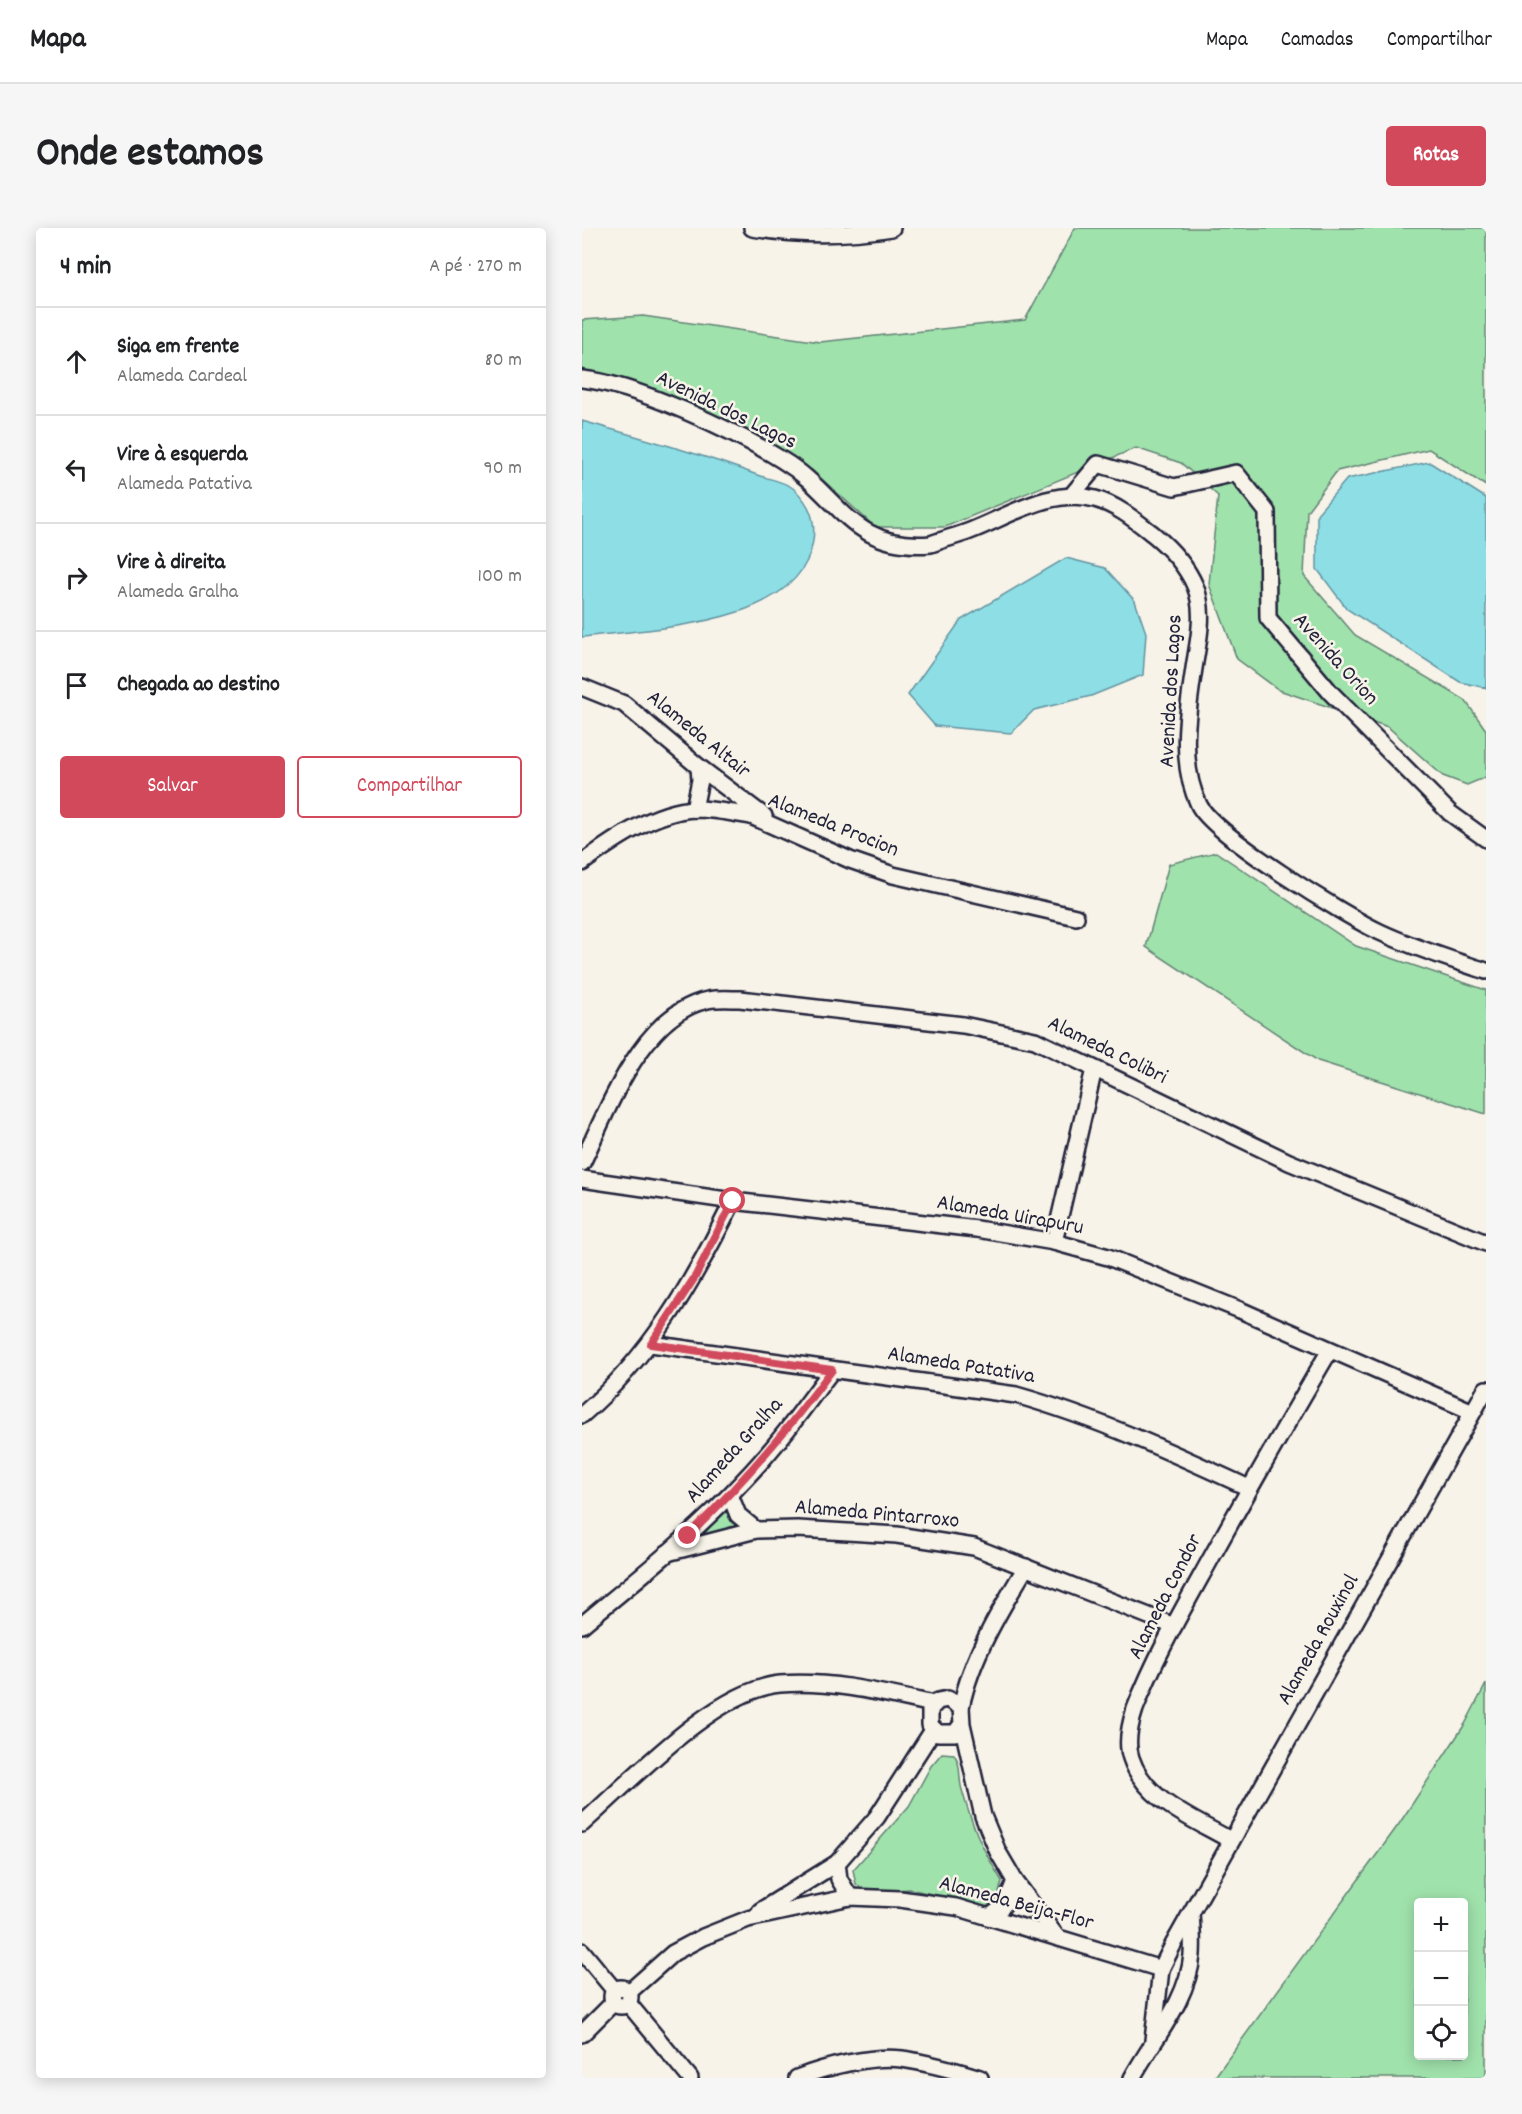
<!DOCTYPE html>
<html lang="pt">
<meta charset="utf-8">
<style>
:root{--surface:#fff;--page:#f6f6f6;--text:#202124;--muted:#757577;--line:#e0e0e0;--accent:#d1495b}
body{margin:0;font-family:Dekko,sans-serif;background:var(--page);color:var(--text)}
.controls{position:absolute;right:18px;bottom:18px;display:grid;overflow:hidden;border-radius:6px;box-shadow:0 3px 15px #0003}
.controls button{width:54px;height:54px;display:grid;place-items:center;padding:0;border:0;border-bottom:2px solid var(--line);background:var(--surface);color:var(--text);font:30px sans-serif}
.stop{position:absolute;width:18px;height:18px;margin:-14px;border:4px solid #d1495b;border-radius:50%;background:#fff}
.stop.end{background:#d1495b;border-color:#fff;box-shadow:0 2px 6px #0008}
.list{margin:0;padding:0;list-style:none}
h2{display:flex;justify-content:space-between;align-items:center;height:78px;margin:0;padding:0 24px;font-size:26px}
h2 small{font-size:20px;font-weight:400;color:var(--muted)}
.list li{display:grid;grid-template-columns:39px 1fr auto;gap:18px;align-items:center;box-sizing:border-box;height:108px;padding:0 24px;border-top:2px solid var(--line)}
.list b{display:block;font-size:22px;white-space:nowrap}
.list p{margin:0;font-size:20px;white-space:nowrap;color:var(--muted)}
.list em{font-size:20px;font-style:normal;color:var(--muted)}
.actions{display:flex;gap:12px;padding:18px 24px}
.actions a{flex:1;padding:14px 0;border:2px solid var(--accent);border-radius:6px;text-align:center;font-size:21px;color:var(--accent)}
.actions .main{background:var(--accent);color:#fff}
.icon{flex:none;width:33px;height:33px;fill:none;stroke:currentColor;stroke-width:2;stroke-linecap:round;stroke-linejoin:round}
.map{position:relative;flex:none;width:904px;height:1850px;overflow:hidden;border-radius:6px}
header{display:flex;align-items:center;gap:36px;box-sizing:border-box;height:84px;padding:0 30px;background:var(--surface);border-bottom:2px solid var(--line)}
header strong{font-size:28px}
nav{display:flex;gap:33px;margin-inline-start:auto;font-size:21px}
.intro{display:flex;align-items:center;justify-content:space-between;box-sizing:border-box;height:144px;padding:0 36px}
h1{margin:0;font-size:42px}
.button{padding:15px 27px;border-radius:6px;background:var(--accent);color:#fff;font-size:21px;font-weight:700}
main{display:flex;gap:36px;padding:0 36px}
aside{flex:1;background:var(--surface);border-radius:6px;box-shadow:0 3px 15px #0003}
.map>svg:first-child{display:block}
.green{fill:#a0e2ac;stroke:#618274;stroke-width:1.5;fill-rule:evenodd}
.water{fill:#8edfe5;stroke:#6393a1;stroke-width:1.5}
.lines{fill:none;stroke-linecap:round;stroke-linejoin:round}
.street-casing{stroke:#22223b;stroke-width:20}
.street{stroke:#f7f3e8;stroke-width:15}
.route{stroke:#d1495b;stroke-width:8}
.labels{text-anchor:middle;dominant-baseline:central;stroke-width:5;stroke-linejoin:round;paint-order:stroke}
.street-label{font-size:22px;fill:#22223b;stroke:#f7f3e8}
</style>
<header>
<strong>Mapa</strong>
<nav><a>Mapa</a><a>Camadas</a><a>Compartilhar</a></nav>
</header>
<div class="intro"><h1>Onde estamos</h1><a class="button">Rotas</a></div>
<main>
<aside>
<h2>4 min<small>A pé · 270 m</small></h2>
<ul class="list">
<li><svg class="icon" aria-label="ahead" viewBox="0 0 24 24"><path d="M12 20V5M6 11l6-6 6 6"/></svg><div><b>Siga em frente</b><p>Alameda Cardeal</p></div><em>80 m</em></li>
<li><svg class="icon" aria-label="left" viewBox="0 0 24 24"><path d="M17 20v-9H6M10 6l-5 5 5 5"/></svg><div><b>Vire à esquerda</b><p>Alameda Patativa</p></div><em>90 m</em></li>
<li><svg class="icon" aria-label="right" viewBox="0 0 24 24"><path d="M7 20v-9h11M14 6l5 5-5 5"/></svg><div><b>Vire à direita</b><p>Alameda Gralha</p></div><em>100 m</em></li>
<li><svg class="icon" aria-label="arrive" viewBox="0 0 24 24"><path d="M6 21V4h12l-3 4 3 4H6"/></svg><div><b>Chegada ao destino</b></div></li>
</ul>
<div class="actions"><a class="main">Salvar</a><a>Compartilhar</a></div>
</aside>
<div class="map">
<svg width="904" height="1850" viewBox="0 0 904 1850">
<rect width="100%" height="100%" fill="#f7f3e8"/>
<filter id="ink" filterUnits="userSpaceOnUse"><feTurbulence type="fractalNoise" baseFrequency=".0167" numOctaves="2"/><feDisplacementMap in="SourceGraphic" scale="12" xChannelSelector="R" yChannelSelector="G"/><feConvolveMatrix kernelMatrix="1 2 1 2 8 2 1 2 1" color-interpolation-filters="sRGB"/></filter>
<g filter="url(#ink)">
<!-- green -->
<g class="green">
<path d="M493,0H904V258L847,221L755,243L725,283L722,348L773,407L883,472L904,502V549L885,557L861,548L806,499L697,462L655,431L627,356L636,268L599,235L554,220L363,299H293L230,242L68,159L0,141V92L61,88L238,114L443,92Z"/>
<path d="M634,624L774,718L904,762V886L736,833L564,719L587,636Z"/>
<path d="M145,1283L153,1296L151,1300L120,1309L139,1284Z"/>
<path d="M904,1456V1850H632L817,1596L883,1496ZM836,1674H882V1828H836Z"/>
<path d="M360,1525L372,1526C380,1538 376,1549 380,1562C390,1598 400,1621 420,1653L416,1669L404,1679L328,1661L286,1664L274,1656L271,1642L327,1578L349,1538Z"/>
</g>
<!-- water -->
<g class="water">
<path d="M0,193C60,210 120,226 178,248C188,251 204,254 212,261C228,276 234,292 231,313C218,399 67,400 0,409Z"/>
<path d="M847,234L904,270V460L878,454L765,381L735,341V286L765,251Z"/>
<path d="M484,330L523,340L553,373L564,405L561,447L509,468L452,482L429,505L353,498L326,467L379,392Z"/>
</g>
<g class="lines">
<!-- street casing -->
<g class="street-casing">
<g id="street">
<path d="M170,0C218,8 262,8 310,0"/>
<path d="M0,151C53,156 153,203 200,232C257,266 268,323 349,316C362,311 375,308 388,303C427,288 470,259 513,271C535,277 553,292 571,306C588,320 604,337 613,358C623,382 617,410 613,434C606,480 596,534 617,577C632,607 763,688 798,704C832,720 868,731 904,743"/>
<path d="M489,268L516,236L592,259L654,245L685,284L686,390L749,465L868,585L904,611"/>
<path d="M0,459L42,476L117,539L182,588"/>
<path d="M112,581L118,552L117,539"/>
<path d="M0,635C31,612 73,583 113,581C131,581 151,585 169,588L268,632L311,647L494,689"/>
<path d="M0,935C26,882 60,785 126,772C136,770 148,771 158,771L381,797L453,812L707,934L904,1015"/>
<path d="M0,951L151,973L395,1001L472,1014L526,1029L658,1082L891,1184"/>
<path d="M472,1014L512,841"/>
<path d="M69,1116L434,1167C515,1190 591,1225 667,1260"/>
<path d="M0,1187C69,1128 111,1054 151,973"/>
<path d="M148,1267L156,1287L174,1302"/>
<path d="M85,1325L174,1302L216,1301L315,1307L392,1319L592,1398"/>
<path d="M0,1397C55,1351 112,1306 161,1253C194,1219 222,1180 250,1142"/>
<path d="M379,1479C389,1430 418,1382 444,1339"/>
<path d="M380,1496L373,1505H356L348,1497V1481L356,1473L366,1471L379,1479L380,1496L401,1588L416,1624L433,1653L474,1708"/>
<path d="M0,1596C49,1553 133,1462 198,1456C250,1452 301,1465 351,1476"/>
<path d="M648,1612C612,1591 563,1573 549,1530C544,1516 548,1496 553,1481C571,1434 597,1388 622,1343C663,1268 705,1195 748,1122"/>
<path d="M255,1635L257,1651L268,1669"/>
<path d="M178,1683L255,1635L295,1589L351,1502"/>
<path d="M406,1689C422,1682 427,1669 433,1653"/>
<path d="M0,1723L33,1763"/>
<circle cx="39" cy="1769" r="9"/>
<path d="M47,1764L91,1725L121,1709L166,1691L268,1669L318,1671L374,1679L579,1741"/>
<path d="M46,1775L108,1850"/>
<path d="M0,1806L32,1774"/>
<path d="M571,1812L579,1741L591,1717L904,1161"/>
<path d="M215,1850C243,1839 290,1827 320,1831C347,1835 372,1842 398,1850"/>
<path d="M550,1850C571,1811 606,1773 610,1727C611,1713 610,1699 609,1685"/>
</g>
</g>
<!-- street -->
<use href="#street" class="street"/>
</g>
</g>
<g class="lines" filter="url(#ink)">
<!-- route -->
<path class="route" d="M106,1308C159,1256 206,1202 250,1142L69,1116L113,1049L151,973"/>
</g>
<g class="labels">
<!-- street labels -->
<g class="street-label">
<text transform="translate(144 183) rotate(26)">Avenida dos Lagos</text>
<text transform="translate(753 432) rotate(48)">Avenida Orion</text>
<text transform="translate(590 463) rotate(-87)">Avenida dos Lagos</text>
<text transform="translate(116 507) rotate(39)">Alameda Altair</text>
<text transform="translate(251 598) rotate(22)">Alameda Procion</text>
<text transform="translate(525 823) rotate(26)">Alameda Colibri</text>
<text transform="translate(428 988) rotate(10)">Alameda Uirapuru</text>
<text transform="translate(379 1138) rotate(9)">Alameda Patativa</text>
<text transform="translate(153 1223) rotate(-48)">Alameda Gralha</text>
<text transform="translate(295 1287) rotate(5)">Alameda Pintarroxo</text>
<text transform="translate(584 1369) rotate(-63)">Alameda Condor</text>
<text transform="translate(737 1412) rotate(-61)">Alameda Rouxinol</text>
<text transform="translate(434 1676) rotate(15)">Alameda Beija-Flor</text>
</g>
</g>
</svg>
<div class="controls">
<button>+</button>
<button>−</button>
<button><svg class="icon" aria-label="locate" viewBox="0 0 24 24"><circle cx="12" cy="12" r="6"/><path d="M12 2v4M12 18v4M2 12h4M18 12h4"/></svg></button>
</div>
<div class="stop" style="left:151px;top:973px"></div>
<div class="stop end" style="left:106px;top:1308px"></div>
</div>
</main>
